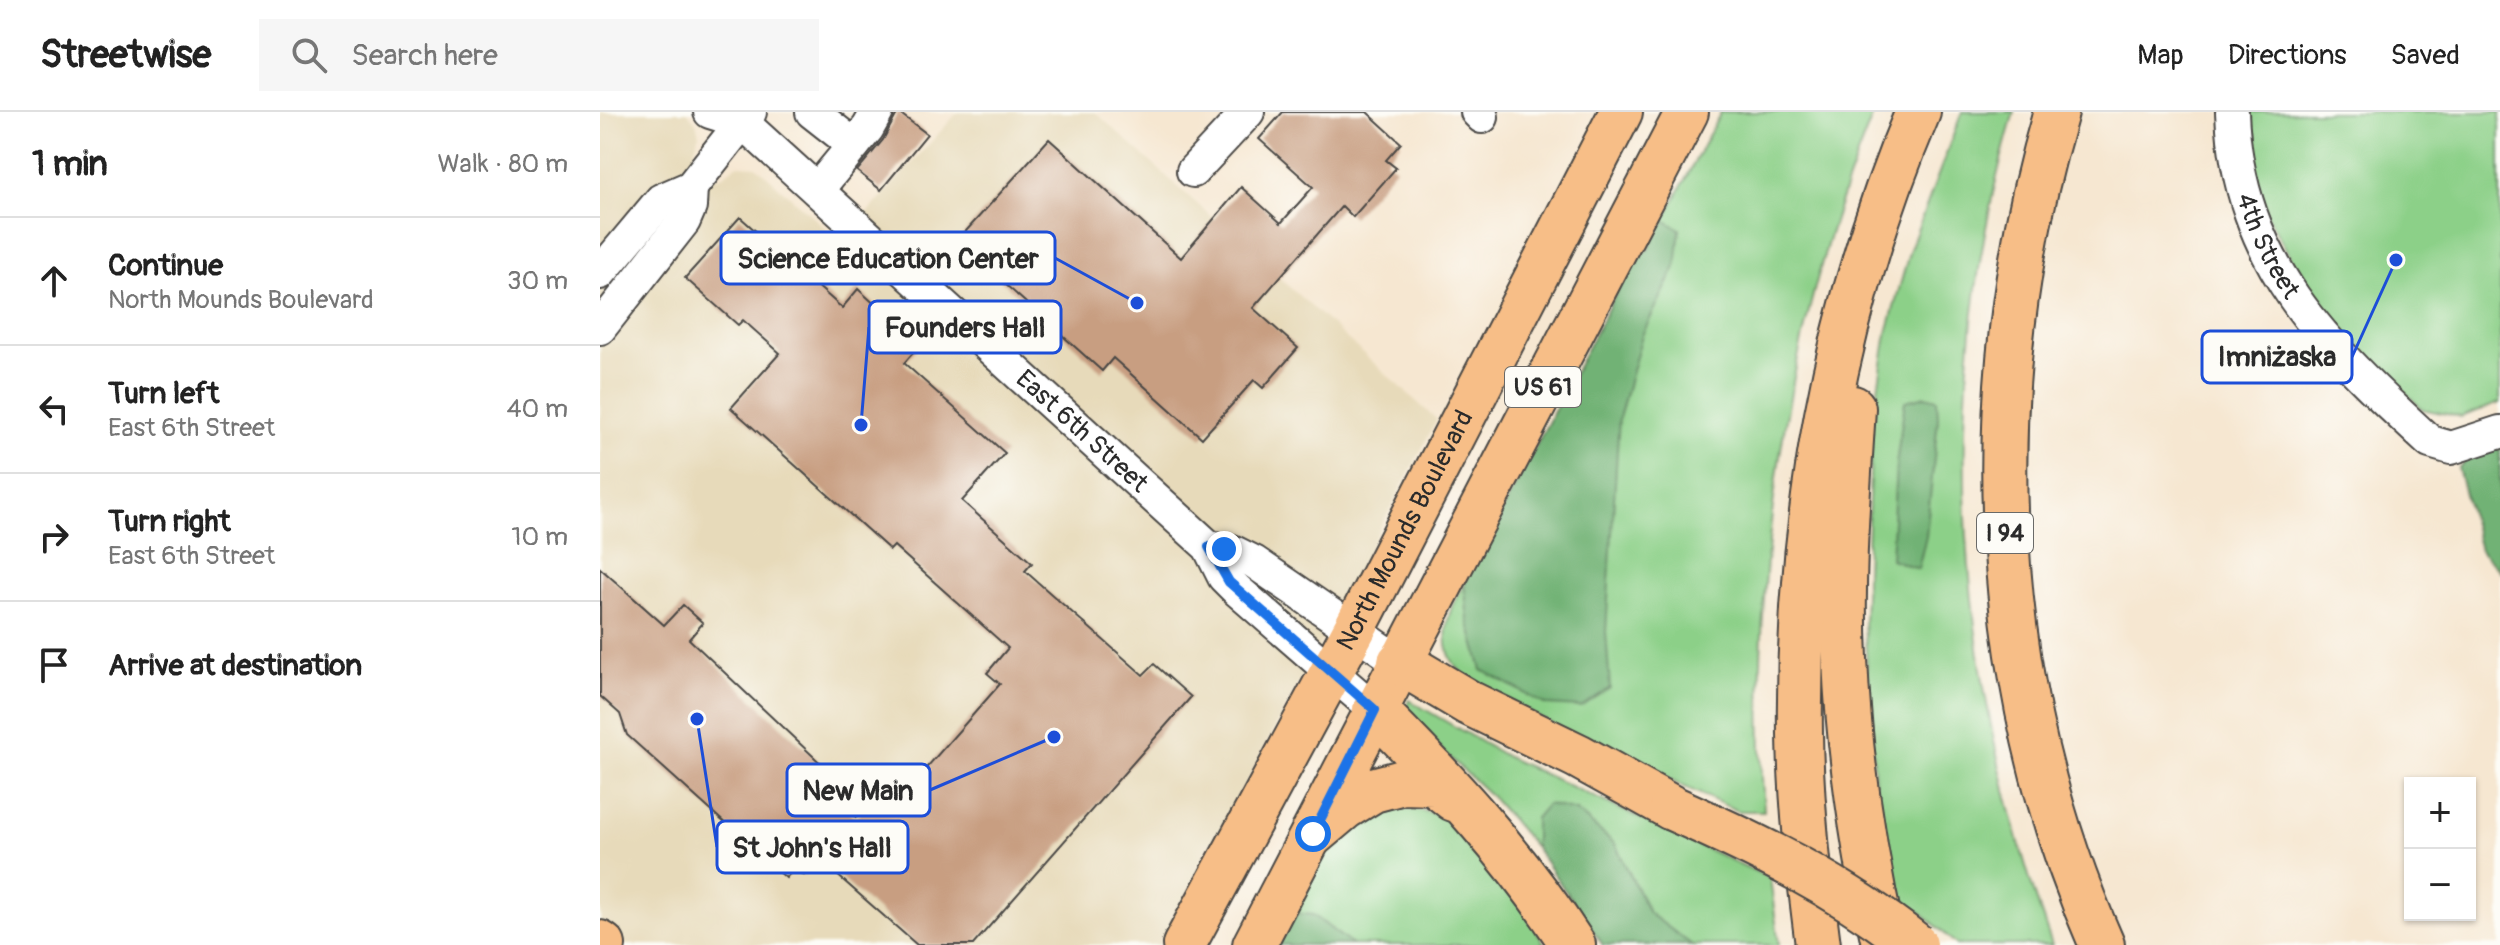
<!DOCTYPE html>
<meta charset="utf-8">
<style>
:root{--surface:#fff;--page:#f6f6f6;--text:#222;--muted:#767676;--line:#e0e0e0}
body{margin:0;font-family:Pangolin,sans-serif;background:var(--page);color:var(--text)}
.controls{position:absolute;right:24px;bottom:24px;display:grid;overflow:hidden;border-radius:0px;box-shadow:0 2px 6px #0004}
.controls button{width:72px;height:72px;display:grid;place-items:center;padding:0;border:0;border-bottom:2px solid var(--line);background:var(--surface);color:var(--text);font:40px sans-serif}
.stop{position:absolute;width:24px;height:24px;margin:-18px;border:6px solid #1a73e8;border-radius:50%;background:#fff}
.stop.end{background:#1a73e8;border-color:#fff;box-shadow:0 2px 8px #0008}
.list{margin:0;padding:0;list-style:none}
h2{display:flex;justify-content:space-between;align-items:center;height:104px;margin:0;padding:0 32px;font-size:34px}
h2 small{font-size:26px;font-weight:400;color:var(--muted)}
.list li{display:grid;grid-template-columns:52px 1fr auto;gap:24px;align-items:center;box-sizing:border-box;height:128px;padding:0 32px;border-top:2px solid var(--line)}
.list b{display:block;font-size:30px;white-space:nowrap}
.list p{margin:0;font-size:26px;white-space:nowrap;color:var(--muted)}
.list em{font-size:26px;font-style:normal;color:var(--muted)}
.icon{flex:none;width:44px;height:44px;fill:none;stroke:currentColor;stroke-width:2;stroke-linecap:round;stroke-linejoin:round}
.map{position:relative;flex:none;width:1900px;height:833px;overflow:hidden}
header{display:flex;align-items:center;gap:48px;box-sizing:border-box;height:112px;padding:0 40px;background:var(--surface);border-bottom:2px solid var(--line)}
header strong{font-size:38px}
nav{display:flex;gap:44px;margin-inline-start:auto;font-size:28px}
.search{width:560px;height:72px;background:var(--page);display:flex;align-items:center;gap:20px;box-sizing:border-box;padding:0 28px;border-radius:0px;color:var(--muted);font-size:30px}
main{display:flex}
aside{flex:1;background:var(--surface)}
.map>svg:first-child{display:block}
.built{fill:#e7daba}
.green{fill:#8cd088;stroke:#5c7e5a;stroke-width:2}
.forest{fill:#71b274;stroke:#4e6e50;stroke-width:2}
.building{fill:#c89e81}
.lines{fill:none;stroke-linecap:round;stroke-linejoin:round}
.minor-casing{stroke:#494744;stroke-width:36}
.major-casing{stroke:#494744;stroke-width:46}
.highway-casing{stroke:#494744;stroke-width:48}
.minor{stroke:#fff;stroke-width:32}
.major{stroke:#f7be87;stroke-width:42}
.highway{stroke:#f7be87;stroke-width:44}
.highway-bridge-casing{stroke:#494744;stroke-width:48;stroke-linecap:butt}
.highway-bridge{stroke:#f7be87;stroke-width:44}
.route{stroke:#1a73e8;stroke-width:10}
.labels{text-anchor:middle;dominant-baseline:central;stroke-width:6;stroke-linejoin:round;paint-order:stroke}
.shield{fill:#fdfcf7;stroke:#6a6a68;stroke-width:2}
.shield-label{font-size:24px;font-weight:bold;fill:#2b2b2b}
.street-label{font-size:26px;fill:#2b2b2b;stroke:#fdfcf7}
.leader{fill:none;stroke:#1d4ed8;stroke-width:3}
.callout-dot{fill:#1d4ed8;stroke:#fdfcf7;stroke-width:3}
.callout{fill:#fdfcf7;stroke:#1d4ed8;stroke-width:3}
.callout-label{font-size:28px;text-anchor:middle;font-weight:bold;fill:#2b2b2b}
</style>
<header>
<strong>Streetwise</strong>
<div class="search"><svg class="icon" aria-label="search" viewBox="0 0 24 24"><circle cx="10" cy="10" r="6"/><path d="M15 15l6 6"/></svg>Search here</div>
<nav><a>Map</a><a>Directions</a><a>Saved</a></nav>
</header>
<main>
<aside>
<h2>1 min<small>Walk · 80 m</small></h2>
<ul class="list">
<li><svg class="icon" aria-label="ahead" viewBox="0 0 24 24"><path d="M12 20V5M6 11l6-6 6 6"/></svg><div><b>Continue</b><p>North Mounds Boulevard</p></div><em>30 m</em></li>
<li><svg class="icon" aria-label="left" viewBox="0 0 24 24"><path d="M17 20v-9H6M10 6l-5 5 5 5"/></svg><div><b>Turn left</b><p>East 6th Street</p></div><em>40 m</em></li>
<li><svg class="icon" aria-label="right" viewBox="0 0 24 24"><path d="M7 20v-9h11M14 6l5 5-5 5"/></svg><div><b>Turn right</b><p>East 6th Street</p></div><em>10 m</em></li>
<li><svg class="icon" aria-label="arrive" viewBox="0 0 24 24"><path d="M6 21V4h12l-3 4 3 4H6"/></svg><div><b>Arrive at destination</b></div></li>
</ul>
</aside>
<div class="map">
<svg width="1900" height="833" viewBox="0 0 1900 833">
<rect width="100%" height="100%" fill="#fdfcf7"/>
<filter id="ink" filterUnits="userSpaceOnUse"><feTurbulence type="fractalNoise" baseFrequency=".0125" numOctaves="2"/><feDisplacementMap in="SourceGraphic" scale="16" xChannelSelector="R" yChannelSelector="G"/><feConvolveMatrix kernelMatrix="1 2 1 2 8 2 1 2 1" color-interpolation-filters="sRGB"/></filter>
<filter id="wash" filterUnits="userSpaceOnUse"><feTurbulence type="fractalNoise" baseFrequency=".006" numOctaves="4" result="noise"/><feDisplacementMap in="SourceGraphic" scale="32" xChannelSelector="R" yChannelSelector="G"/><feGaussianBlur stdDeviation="1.8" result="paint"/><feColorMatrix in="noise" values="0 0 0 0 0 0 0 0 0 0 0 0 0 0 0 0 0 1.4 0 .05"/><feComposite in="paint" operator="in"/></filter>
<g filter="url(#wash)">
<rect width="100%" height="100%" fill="#f6e7d1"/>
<!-- built -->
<path class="built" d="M0,0H87L96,11L99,22L93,43L118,67L137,53L156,54L241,130L358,0H495L837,308L561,833H0Z"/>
<!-- green -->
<g class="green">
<path d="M1121,0H1274C1186,212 1148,471 1164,699H1138C1060,664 981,629 906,587C890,577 867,569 855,553C843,537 845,513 852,495L1037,141L1048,138Z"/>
<path d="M1362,0H1414C1333,273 1356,567 1452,833H1357L1323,802L1289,778L1279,727L1264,510L1272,314L1287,221L1310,137Z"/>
<path d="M1647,0H1900V291L1861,305L1822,297L1719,195L1665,100L1648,22Z"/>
<path d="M809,588L907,645L1170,766L1179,833H1003L935,735L890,683L804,603Z"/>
<path d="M792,697L819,698L841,703L884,748L924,798L945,833H669L716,747L760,707Z"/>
</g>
<!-- forest -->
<g class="forest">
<path d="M1064,108L1080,117L1076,155L1042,223L1019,306L1006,520L1010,576L981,595L946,593L882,558L868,508L864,471L1037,141L1048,138Z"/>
<path d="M1326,284L1337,287L1338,307L1326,424L1318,457L1291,447L1296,352L1305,289Z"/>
<path d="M1893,323L1900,324V459L1880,438L1858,356Z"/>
<path d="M947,692L976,699L1015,732L1049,801L1092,833H1003L935,735V706Z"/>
<path d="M687,800L713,803L752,833H669Z"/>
</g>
<g id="blocks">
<!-- building -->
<g class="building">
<path d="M298,0L327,22L281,78L257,59L283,28Z"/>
<path d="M683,0H767L801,31L786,48L796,56L753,105L742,94L653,196L698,236L663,276L654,268L602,326L513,246L502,259L357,129L449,27L581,146L641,75L681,111L713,75L659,27Z"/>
<path d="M140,105L242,196L258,177L320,233L304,251L405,341L362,389L432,451L425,459L543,563L554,552L591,585L373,833H317L219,747L204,763L195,755L186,766L27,623L20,602L0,584V456L64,513L83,493L103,511L89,527L231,661L219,672L256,705L291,665L306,679L400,572L387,561L408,536L294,434L290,438L131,296L180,241L143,208L138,213L85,166Z"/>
</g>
</g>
</g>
<g filter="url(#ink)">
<use href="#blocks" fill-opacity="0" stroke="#494744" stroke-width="2"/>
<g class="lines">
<!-- minor casing -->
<g class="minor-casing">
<g id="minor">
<path d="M110,0L142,10"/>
<path id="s1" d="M139,0L142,10L609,435L624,465L637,478L775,598"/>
<path d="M212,0L254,33"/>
<path d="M877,0L882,5"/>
<path id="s2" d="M1632,0C1638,151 1726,234 1830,330L1851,336L1900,320"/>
<path d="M593,59L648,0"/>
<path d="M217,78L268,16L277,0"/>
<path d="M0,161L61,88L91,75L150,0"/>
<path d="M0,216L84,109L90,95L91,75"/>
<path d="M609,435L632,439L654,450L800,550"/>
</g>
</g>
<!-- major casing -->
<g class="major-casing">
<g id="major">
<path d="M0,830L4,833"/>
<path id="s3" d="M584,833L754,518L1021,0"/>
<path d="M654,833L1087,0"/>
</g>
</g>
<!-- highway casing -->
<g class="highway-casing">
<g id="highway">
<path d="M1456,0C1376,272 1387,572 1502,833"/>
<path d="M1253,296C1248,379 1241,463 1245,547C1249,643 1263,737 1284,831"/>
<path d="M800,550L869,591L978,644L1072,696"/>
<path d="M775,598C847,670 918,747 973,833"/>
<path d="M713,722L745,695L773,678L803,670L834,671L854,687"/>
<path d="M1218,833C1209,763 1201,693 1200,622C1197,409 1235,196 1318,0"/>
</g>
</g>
<!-- minor -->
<use href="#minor" class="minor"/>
<!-- major -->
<use href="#major" class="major"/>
<!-- highway -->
<use href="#highway" class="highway"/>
<!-- highway-bridge casing -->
<g class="highway-bridge-casing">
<path id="highway-bridge" d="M1072,696C1158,734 1241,774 1315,833"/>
</g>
<!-- highway-bridge -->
<use href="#highway-bridge" class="highway-bridge"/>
</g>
</g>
<g class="lines" filter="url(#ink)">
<!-- route -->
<path class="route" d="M624,437L609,435L629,470L775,598L713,722"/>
</g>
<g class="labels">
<!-- shield labels -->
<g class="shield">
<rect x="905" y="255" width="76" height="40" rx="6"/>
<rect x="1377" y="401" width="56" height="40" rx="6"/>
</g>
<g class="shield-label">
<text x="943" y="275">US 61</text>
<text x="1405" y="421">I 94</text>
</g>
<!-- street labels -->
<g class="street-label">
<text stroke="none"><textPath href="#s2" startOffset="140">4th Street</textPath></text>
<text stroke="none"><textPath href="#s1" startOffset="470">East 6th Street</textPath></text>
<text stroke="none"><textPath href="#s3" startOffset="470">North Mounds Boulevard</textPath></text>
</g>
</g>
<!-- callouts -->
<path class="leader" d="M537 191L455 146M261 313L269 215M1796 148L1752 245M454 625L330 678M97 607L117 735"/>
<g class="callout-dot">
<circle cx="537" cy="191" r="8"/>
<circle cx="261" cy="313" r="8"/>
<circle cx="1796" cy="148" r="8"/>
<circle cx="454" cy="625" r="8"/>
<circle cx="97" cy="607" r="8"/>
</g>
<g class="callout">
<rect x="121" y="120" width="334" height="52" rx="8"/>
<rect x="269" y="189" width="192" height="52" rx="8"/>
<rect x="1602" y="219" width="150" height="52" rx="8"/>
<rect x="187" y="652" width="143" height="52" rx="8"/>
<rect x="117" y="709" width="191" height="52" rx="8"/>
</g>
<g class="callout-label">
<text x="288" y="156">Science Education Center</text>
<text x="365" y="225">Founders Hall</text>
<text x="1677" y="254">Imniżaska</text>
<text x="258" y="688">New Main</text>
<text x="212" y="745">St John's Hall</text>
</g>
</svg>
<div class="controls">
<button>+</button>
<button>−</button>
</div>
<div class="stop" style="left:713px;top:722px"></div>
<div class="stop end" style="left:624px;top:437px"></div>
</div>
</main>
